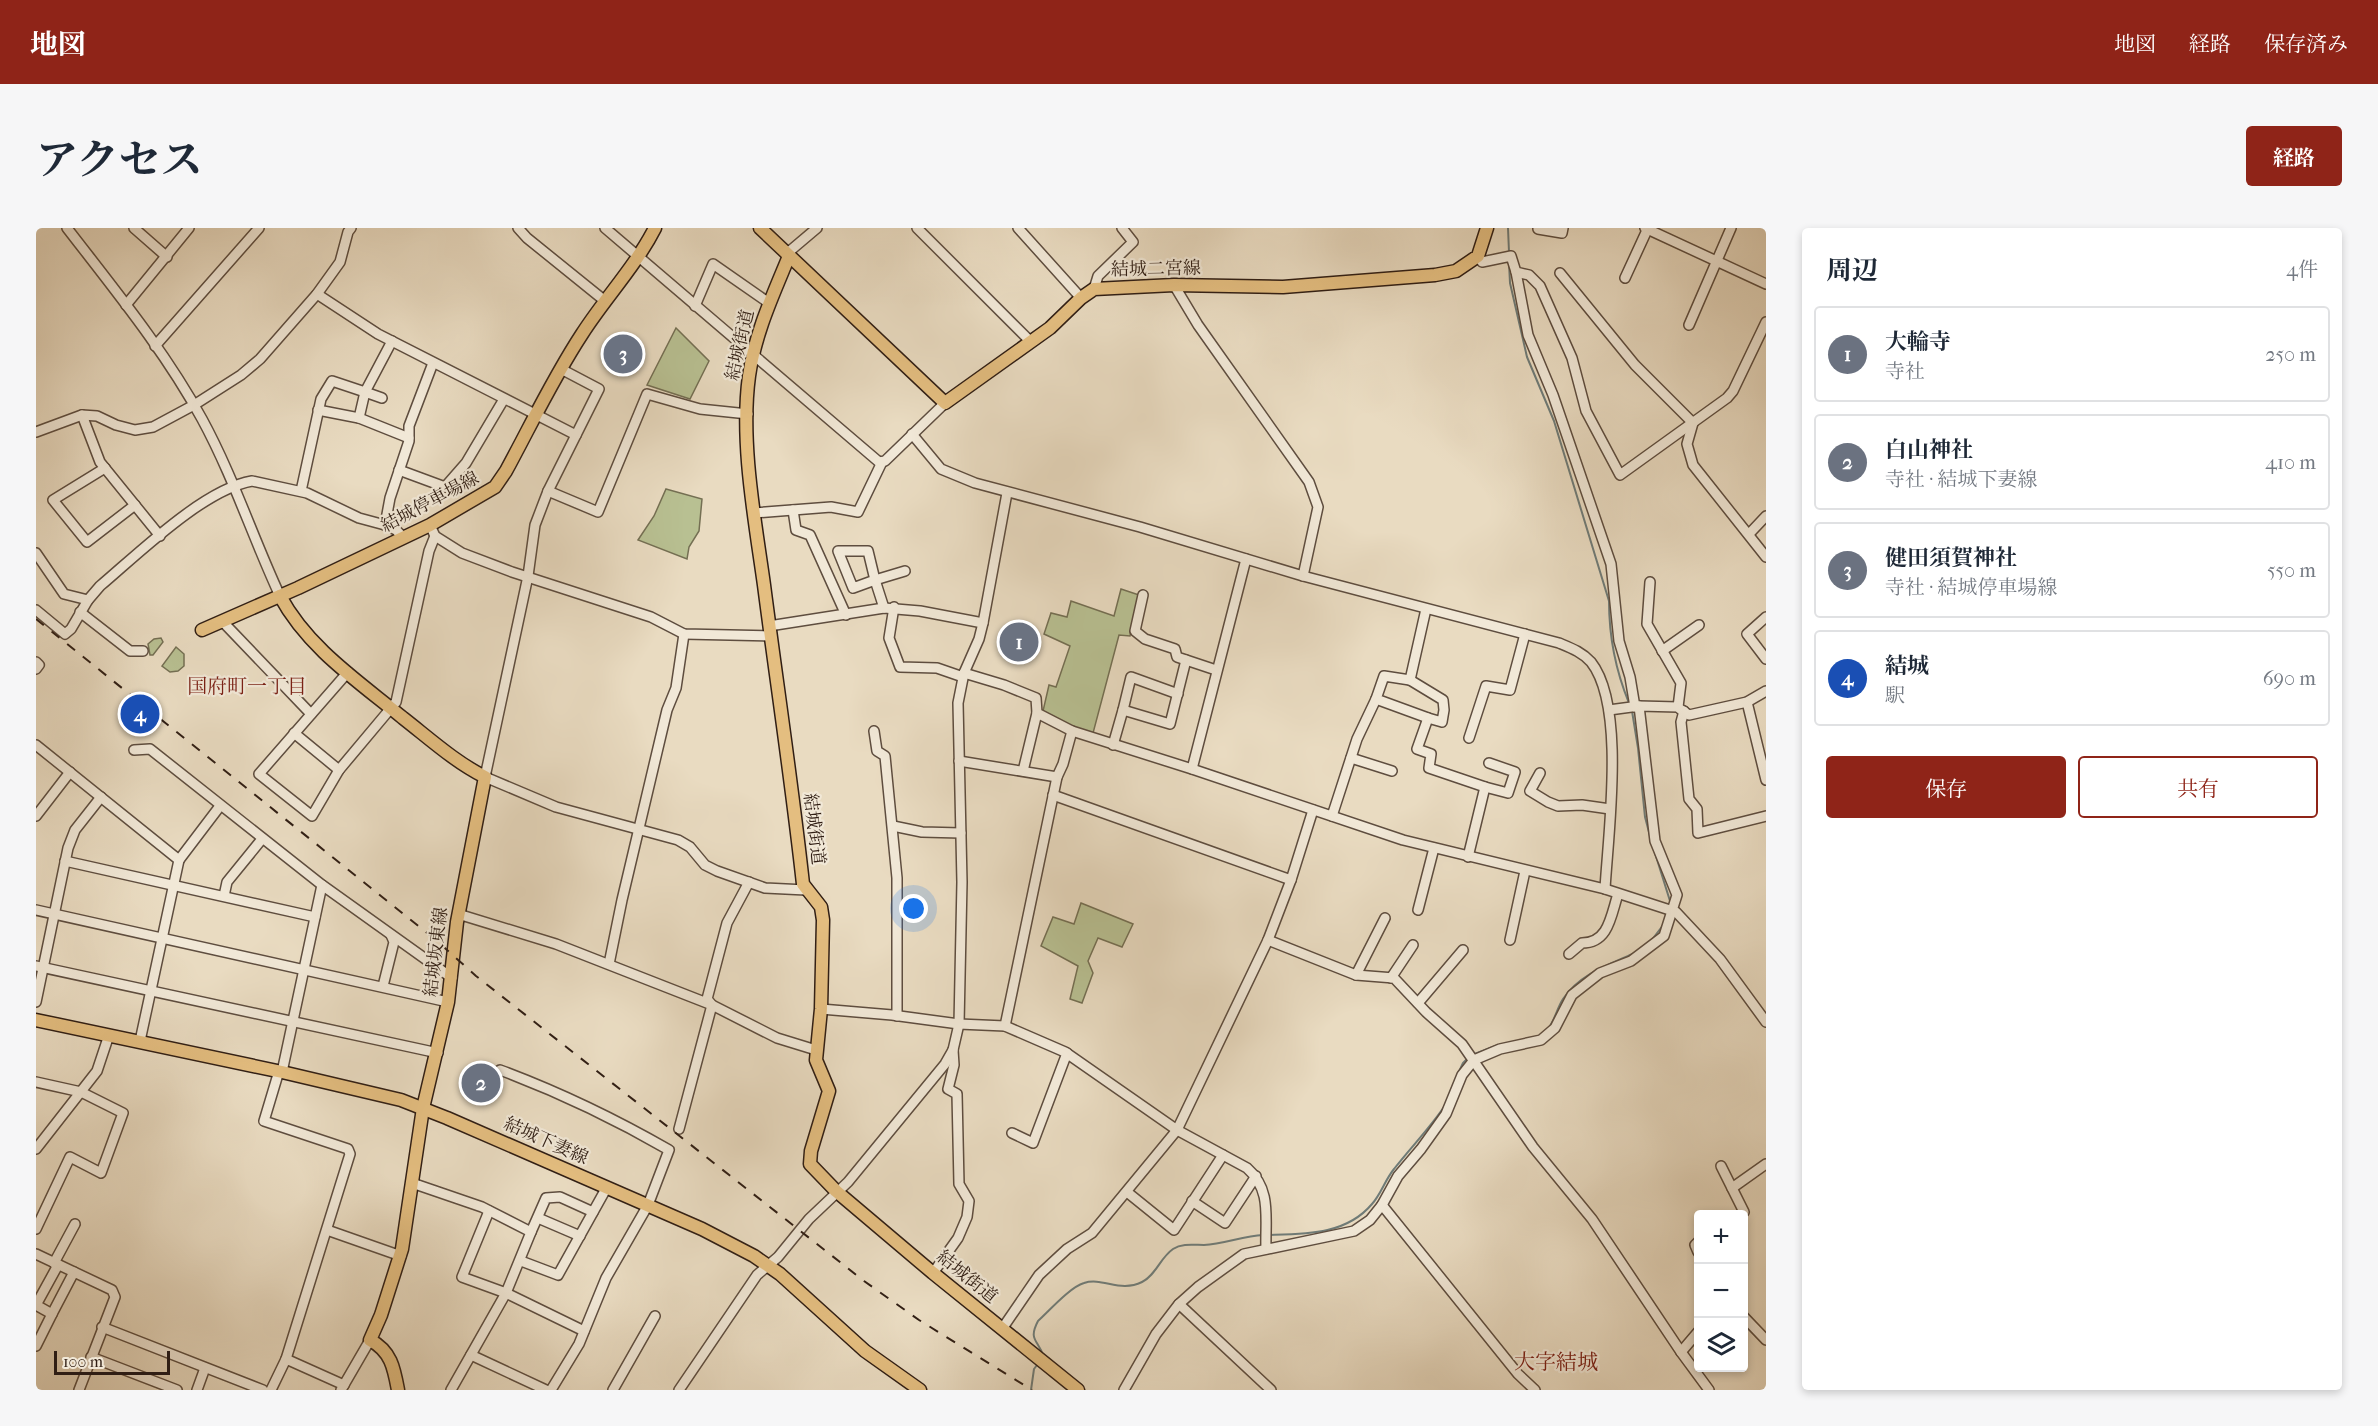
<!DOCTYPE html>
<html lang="ja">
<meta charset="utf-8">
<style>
:root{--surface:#fff;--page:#f6f6f7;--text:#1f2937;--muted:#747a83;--line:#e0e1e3;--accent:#8f2418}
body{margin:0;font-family:"IM FELL French Canon","Noto Serif JP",serif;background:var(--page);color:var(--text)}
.controls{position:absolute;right:18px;bottom:18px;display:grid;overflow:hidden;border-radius:6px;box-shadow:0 3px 9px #0003}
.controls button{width:54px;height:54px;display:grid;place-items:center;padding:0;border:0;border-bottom:2px solid var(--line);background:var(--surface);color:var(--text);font:30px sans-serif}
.scale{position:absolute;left:18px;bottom:15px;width:116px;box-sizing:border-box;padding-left:6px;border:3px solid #301e14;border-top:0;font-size:16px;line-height:21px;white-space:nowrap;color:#301e14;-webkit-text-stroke:4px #f1e8d7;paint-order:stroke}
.you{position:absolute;left:878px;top:681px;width:21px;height:21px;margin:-15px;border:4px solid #fff;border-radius:50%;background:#1a73e8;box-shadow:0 0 0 9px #1a73e833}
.badge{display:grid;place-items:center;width:39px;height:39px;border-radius:50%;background:var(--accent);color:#fff;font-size:20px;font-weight:700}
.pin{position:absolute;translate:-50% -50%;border:3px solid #fff;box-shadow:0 2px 6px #0006}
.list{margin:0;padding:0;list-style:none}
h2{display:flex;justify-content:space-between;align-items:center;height:78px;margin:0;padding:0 24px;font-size:26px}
h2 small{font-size:20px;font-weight:400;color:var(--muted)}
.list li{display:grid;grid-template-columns:39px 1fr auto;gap:18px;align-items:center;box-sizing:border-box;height:96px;margin:0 12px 12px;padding:0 12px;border:2px solid var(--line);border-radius:6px}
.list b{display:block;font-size:22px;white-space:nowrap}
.list p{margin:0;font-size:20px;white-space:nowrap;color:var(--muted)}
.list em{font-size:20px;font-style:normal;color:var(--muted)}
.actions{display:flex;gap:12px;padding:18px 24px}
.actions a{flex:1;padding:14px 0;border:2px solid var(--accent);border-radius:6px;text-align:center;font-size:21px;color:var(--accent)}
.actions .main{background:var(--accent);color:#fff}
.icon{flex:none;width:33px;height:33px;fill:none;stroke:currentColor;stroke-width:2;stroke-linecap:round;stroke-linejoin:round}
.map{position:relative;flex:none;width:1730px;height:1162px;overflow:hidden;border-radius:6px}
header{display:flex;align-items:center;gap:36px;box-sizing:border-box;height:84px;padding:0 30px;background:var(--accent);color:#fff}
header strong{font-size:28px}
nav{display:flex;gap:33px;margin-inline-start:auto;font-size:21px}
.intro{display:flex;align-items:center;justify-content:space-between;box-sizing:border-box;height:144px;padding:0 36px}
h1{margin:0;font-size:42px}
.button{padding:15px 27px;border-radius:6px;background:var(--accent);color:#fff;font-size:21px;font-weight:700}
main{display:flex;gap:36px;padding:0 36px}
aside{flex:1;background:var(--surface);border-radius:6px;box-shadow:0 3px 9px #0003}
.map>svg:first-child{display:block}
.green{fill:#b8c092;stroke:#746f53;stroke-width:1.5}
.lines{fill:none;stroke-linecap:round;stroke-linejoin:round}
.stream{stroke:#6f7b77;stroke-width:2}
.minor-casing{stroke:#5e4d3f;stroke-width:12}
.major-casing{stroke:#301e14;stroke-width:15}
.minor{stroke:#f1e8d7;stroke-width:9}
.major{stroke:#e4be80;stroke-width:12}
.rail{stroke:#301e14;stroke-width:2;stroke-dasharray:10 10;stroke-linecap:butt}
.labels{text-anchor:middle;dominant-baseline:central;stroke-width:4.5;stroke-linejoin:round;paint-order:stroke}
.street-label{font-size:18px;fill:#301e14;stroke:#f1e8d7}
.neighbourhood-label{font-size:20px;fill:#7a1f14;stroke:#f1e8d7}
.quarter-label{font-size:21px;fill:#7a1f14;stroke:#f1e8d7}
</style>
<header>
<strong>地図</strong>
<nav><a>地図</a><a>経路</a><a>保存済み</a></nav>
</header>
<div class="intro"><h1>アクセス</h1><a class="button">経路</a></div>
<main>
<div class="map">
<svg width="1730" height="1162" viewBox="0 0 1730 1162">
<rect width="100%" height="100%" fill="#e9dbc1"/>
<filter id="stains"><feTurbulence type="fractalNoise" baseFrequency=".00333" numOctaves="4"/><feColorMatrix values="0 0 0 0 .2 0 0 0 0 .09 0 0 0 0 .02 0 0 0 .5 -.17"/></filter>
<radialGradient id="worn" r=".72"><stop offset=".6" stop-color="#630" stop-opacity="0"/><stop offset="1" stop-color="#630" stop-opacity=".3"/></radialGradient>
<!-- green -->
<g class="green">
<path d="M640,100L673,133L654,171L611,157Z"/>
<path d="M630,261L666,271L663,303L653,319L651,331L602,312L618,288Z"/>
<path d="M1085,361L1103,367L1094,408L1083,407L1056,509L1007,483L1013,457L1020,459L1034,418L1008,406L1015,385L1031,389L1035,373L1078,388Z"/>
<path d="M125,410L127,414L117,427H114L112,416L118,411Z"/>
<path d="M140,419L148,426V438L142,443L134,444L126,438Z"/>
<path d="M1045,675L1097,696L1086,719L1062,710L1052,733L1057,745L1046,775L1034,771L1042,738L1005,718L1017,689L1038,696Z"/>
</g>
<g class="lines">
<!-- stream -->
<g class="stream">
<path d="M1472,0L1473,24"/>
<path d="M1473,35L1474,55L1491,129L1518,193L1573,373C1573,410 1579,441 1593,475"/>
<path d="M1596,483L1602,520L1609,589L1614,608"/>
<path d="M1619,625L1634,673"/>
<path d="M1615,713L1628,696"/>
<path d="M1512,801C1519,792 1521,780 1527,771C1544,746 1572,737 1599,725"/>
<path d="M1436,827L1462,817"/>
<path d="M1421,848L1427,835L1432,830"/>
<path d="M1232,1007C1269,1006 1310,1007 1336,976C1345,966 1349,952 1358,941C1375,919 1395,899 1410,876"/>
<path d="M1007,1127C1002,1112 992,1112 1002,1093C1013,1083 1034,1059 1048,1055C1067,1049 1084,1065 1106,1054C1120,1047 1124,1030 1137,1021C1146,1015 1158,1017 1168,1017C1188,1016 1207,1008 1227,1007"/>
<path d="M995,1162L998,1141L1001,1137"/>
</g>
<!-- minor casing -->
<g class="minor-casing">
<g id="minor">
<path d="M31,0C78,61 129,123 166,191C197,248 217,310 244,368"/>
<path d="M98,0L131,29"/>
<path d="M482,0L491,10L569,73"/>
<path d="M569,0L843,234L849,233L909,175"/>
<path d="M881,0L995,114"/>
<path d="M982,0L1045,70"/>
<path d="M1609,0L1730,56"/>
<path d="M1502,1L1526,5L1527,0"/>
<path d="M753,28L755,22L781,0"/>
<path d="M1442,28L1446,34L1475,28L1480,44L1493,47L1504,58L1536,130L1550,183L1584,247L1691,170L1697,163L1730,94"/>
<path d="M1480,44L1492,107L1517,167L1575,336L1583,413L1594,449L1599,479"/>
<path d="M1524,45L1599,137L1657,195L1651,216L1657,237L1730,329"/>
<path d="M1589,50L1612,0"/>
<path d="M1138,57L1162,97L1273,254L1282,279L1267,348"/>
<path d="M1058,61L1062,48L1097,14L1086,0"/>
<path d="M281,66L342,106L540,207"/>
<path d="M90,77L153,0"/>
<path d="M659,78L677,36L733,75"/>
<path d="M1653,97L1695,0"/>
<path d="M119,118L223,0"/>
<path d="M525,141L563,161L512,263L499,297L492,348L449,549L520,579L642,612L654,619L669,637L681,643L729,660L770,662"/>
<path d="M346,170L329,164L323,190L373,210"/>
<path d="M282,182L323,190"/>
<path d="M46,187L64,234L124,308"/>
<path d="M0,204L46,187L61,188L80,197L99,202L117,199L158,177L205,147L224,131L281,66L304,34L312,4L315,0"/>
<path d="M876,206L905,241L939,255L1104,299L1267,348L1523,415C1535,420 1546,424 1555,434C1590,478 1572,606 1569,661"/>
<path d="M69,240L17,272L51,314L99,277"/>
<path d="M363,242L409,259L430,235L468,171"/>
<path d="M265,263L285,171L296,153L329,164L356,113"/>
<path d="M512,263L562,284L611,166L664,181L712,186"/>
<path d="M757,282L760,302L774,307L810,387"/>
<path d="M718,285L795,279L822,284L846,234"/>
<path d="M349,297L354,270L373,213V198L397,135"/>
<path d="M394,297L399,308L426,325L476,344L615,389L648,406L735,408"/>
<path d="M1713,306L1730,288"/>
<path d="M802,323H832L839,352L817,360Z"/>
<path d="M0,325L28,366L52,372"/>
<path d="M1107,367L1099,403L1109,411L1139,421L1141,429L1180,442"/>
<path d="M858,379L853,410L864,439L901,440L927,449"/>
<path d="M848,380L839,352L869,343"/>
<path d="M1390,381L1374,452L1407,472L1408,482L1406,494L1392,490L1381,521L1395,526L1393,540L1449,559L1432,629"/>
<path d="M0,382L29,406L35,401L52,372L64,358C102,326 168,261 216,253L271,265L323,290L349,297L360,302L368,310"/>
<path d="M44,384L94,423H107"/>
<path d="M1730,389L1711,406L1730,431"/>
<path d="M186,393L275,486"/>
<path d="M733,398L848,380L884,383L947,395"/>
<path d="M1626,423L1663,397"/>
<path d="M0,434L3,437L0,441"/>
<path d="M312,444L223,546L276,588L303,542L360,474L393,323L399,308"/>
<path d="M928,445L968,457L1000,470L1001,485L1036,503L1156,541L1367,612L1569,661L1640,684L1684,731L1730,794"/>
<path d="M1374,452L1348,448L1340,471L1392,490"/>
<path d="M1711,474L1730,552"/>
<path d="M1644,481L1653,487L1711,474L1730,463"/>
<path d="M1087,482L1095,449L1142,466"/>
<path d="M1573,482L1603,478L1642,479L1645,455L1611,396L1614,354"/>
<path d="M1648,483L1645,494L1653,571L1661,581L1662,605L1730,588"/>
<path d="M838,503L841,523L849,528L861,650V788"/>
<path d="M258,505L303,542"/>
<path d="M1433,510L1450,458L1474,462L1489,406"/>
<path d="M0,517L143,632L104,813"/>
<path d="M1077,517L1087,482L1134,496L1150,432"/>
<path d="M98,522L114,521L286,657L416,750"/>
<path d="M1315,530L1356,543"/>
<path d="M923,533L1021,549"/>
<path d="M1156,541L1210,331"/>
<path d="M987,543L1001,485"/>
<path d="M1504,545L1494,563L1512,574L1522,578L1546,577L1574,581"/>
<path d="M1449,559L1472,565L1479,544L1453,535"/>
<path d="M1017,567L1255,652"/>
<path d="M0,588L34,544"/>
<path d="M1296,588L1321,511L1340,471"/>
<path d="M857,598L886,604L925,605"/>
<path d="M143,632L184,578"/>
<path d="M29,633L279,689"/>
<path d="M188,668L191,654L226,611"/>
<path d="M0,682L412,774"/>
<path d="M1382,682L1398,620"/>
<path d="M422,686L520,716L676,777L741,810L780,822"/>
<path d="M1232,712L1320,747L1358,750L1390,784L1426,816L1497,919L1556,991L1645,1124L1673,1162"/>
<path d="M1474,712L1489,643"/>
<path d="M1533,726L1546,715C1573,715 1575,687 1582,666"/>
<path d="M573,736L586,672L631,482L640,460L648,406"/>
<path d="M0,738L402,825"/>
<path d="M1320,747L1349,690"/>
<path d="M1355,750L1377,717"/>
<path d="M347,758L358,714L355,707"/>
<path d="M0,774L32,620L39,602L65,569"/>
<path d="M1382,775L1427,722"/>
<path d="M785,781L856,787L923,796L969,798L1029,824L1141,902L1211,940C1236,962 1229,989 1230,1021"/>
<path d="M969,798L1021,549L1027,536L1036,503"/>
<path d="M464,842C523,864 579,891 633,922L612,977L570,1050L543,1116L515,1162"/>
<path d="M243,843L228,893L312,921L314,926L250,1131"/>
<path d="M246,844L286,657"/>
<path d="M0,854L45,864L87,885L65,945L34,929L0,1001"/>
<path d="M643,901L676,777L671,771L691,695L713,654"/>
<path d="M976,905L997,915L1031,825"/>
<path d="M0,921L61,843L73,807"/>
<path d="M1685,938L1708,984L1704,986"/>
<path d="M376,955L446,979L495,1004L470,1065L415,1162"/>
<path d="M1696,960L1730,936"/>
<path d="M1091,964L1138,1002L1187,927"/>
<path d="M1156,973L1189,995L1220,948"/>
<path d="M1346,977L1482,1146L1499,1162"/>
<path d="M453,983L426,1049L470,1065L548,1103"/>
<path d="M502,990L544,1008"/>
<path d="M291,1002L365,1028"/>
<path d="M495,1004L510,970L524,969L557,984"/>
<path d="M1662,1014L1659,1017L1662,1024"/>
<path d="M0,1026L76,1062L79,1069L43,1162"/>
<path d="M485,1033L522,1047L571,959"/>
<path d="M18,1035L39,996"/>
<path d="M897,1045L922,1010L931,989L933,973L923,956L921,866L912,861L918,837L917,822"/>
<path d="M1143,1076L1235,1162"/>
<path d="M16,1086L38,1044"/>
<path d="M1708,1089L1730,1112"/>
<path d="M66,1099L227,1162"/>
<path d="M966,1101L1003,1047L1031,1021L1056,1005L1141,902L1232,712L1255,652L1277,582"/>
<path d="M0,1118L16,1086L0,1077L22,1037"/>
<path d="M1645,1124L1662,1104"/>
<path d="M435,1127L510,1162"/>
<path d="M55,1129L141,1162"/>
<path d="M161,1162L169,1140"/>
<path d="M235,1162L250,1131L308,1157"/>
<path d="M305,1162L334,1112"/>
<path d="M577,1162L619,1088"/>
<path d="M643,1162L721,1047L742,1029L773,991L812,954L909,836L917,822L923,796L926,654L922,475L928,445L943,411L947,395L971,265"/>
<path d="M1088,1162L1120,1106L1143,1076L1162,1059L1208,1026L1318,1003L1334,992L1346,977L1362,948L1385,921L1410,886L1426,847L1438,832L1464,821L1505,812L1519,800L1536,767L1564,745L1595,733L1628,708L1641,667L1619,613L1603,478"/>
</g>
</g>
<!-- major casing -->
<g class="major-casing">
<g id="major">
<path d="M724,0L909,175L1014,100L1045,70L1058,61L1138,57L1247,59L1399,47L1420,43L1442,28L1451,0"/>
<path d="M753,28C737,67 719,105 713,148C704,214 719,292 728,357C741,457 756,556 767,656L785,679L787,692L785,781L780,832L793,863L775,923L774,936L800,963L897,1045L1042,1162"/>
<path d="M244,368C272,420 322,453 367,490C394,511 419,534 449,549L421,694L412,774L387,880L366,1021L345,1087L334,1112C355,1123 358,1140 362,1162"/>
<path d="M166,402L262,360L394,297L459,259L470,243C495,197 517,150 546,106C569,70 599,39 619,0"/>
<path d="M0,792L246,844L365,872L411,890L666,1001L718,1028L744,1046L829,1123L884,1162"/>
</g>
</g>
<!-- minor -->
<use href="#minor" class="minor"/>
<!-- major -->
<use href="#major" class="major"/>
<!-- rail -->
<path class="rail" d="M0,391L401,713L440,748L828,1053L883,1092L996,1162"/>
</g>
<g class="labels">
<!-- street labels -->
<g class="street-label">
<text transform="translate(1120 41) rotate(-1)">結城二宮線</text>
<text transform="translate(704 117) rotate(-77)">結城街道</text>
<text transform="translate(394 274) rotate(-28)">結城停車場線</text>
<text transform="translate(778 601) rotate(83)">結城街道</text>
<text transform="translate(400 724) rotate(-83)">結城坂東線</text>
<text transform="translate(510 913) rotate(24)">結城下妻線</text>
<text transform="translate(931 1049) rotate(39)">結城街道</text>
</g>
<!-- neighbourhood labels -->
<g class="neighbourhood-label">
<text x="211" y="458">国府町一丁目</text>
</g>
<!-- quarter labels -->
<g class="quarter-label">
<text x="1520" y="1134">大字結城</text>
</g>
</g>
<rect width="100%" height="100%" filter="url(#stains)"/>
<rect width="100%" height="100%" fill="url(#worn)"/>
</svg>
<div class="controls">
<button>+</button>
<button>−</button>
<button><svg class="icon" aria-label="layers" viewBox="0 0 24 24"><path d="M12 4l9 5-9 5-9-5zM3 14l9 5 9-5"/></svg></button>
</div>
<div class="scale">100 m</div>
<div class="you"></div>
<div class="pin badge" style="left:983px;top:414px;background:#6b7280">1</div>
<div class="pin badge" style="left:445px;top:855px;background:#6b7280">2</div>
<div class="pin badge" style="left:587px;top:126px;background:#6b7280">3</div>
<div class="pin badge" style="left:104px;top:486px;background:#1a4fb4">4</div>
</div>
<aside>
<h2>周辺<small>4件</small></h2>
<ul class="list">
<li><span class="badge" style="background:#6b7280">1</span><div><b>大輪寺</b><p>寺社</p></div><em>250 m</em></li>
<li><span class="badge" style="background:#6b7280">2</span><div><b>白山神社</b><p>寺社 · 結城下妻線</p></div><em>410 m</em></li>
<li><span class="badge" style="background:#6b7280">3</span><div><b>健田須賀神社</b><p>寺社 · 結城停車場線</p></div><em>550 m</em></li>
<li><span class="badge" style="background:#1a4fb4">4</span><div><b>結城</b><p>駅</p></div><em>690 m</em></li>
</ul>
<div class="actions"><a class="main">保存</a><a>共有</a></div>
</aside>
</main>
